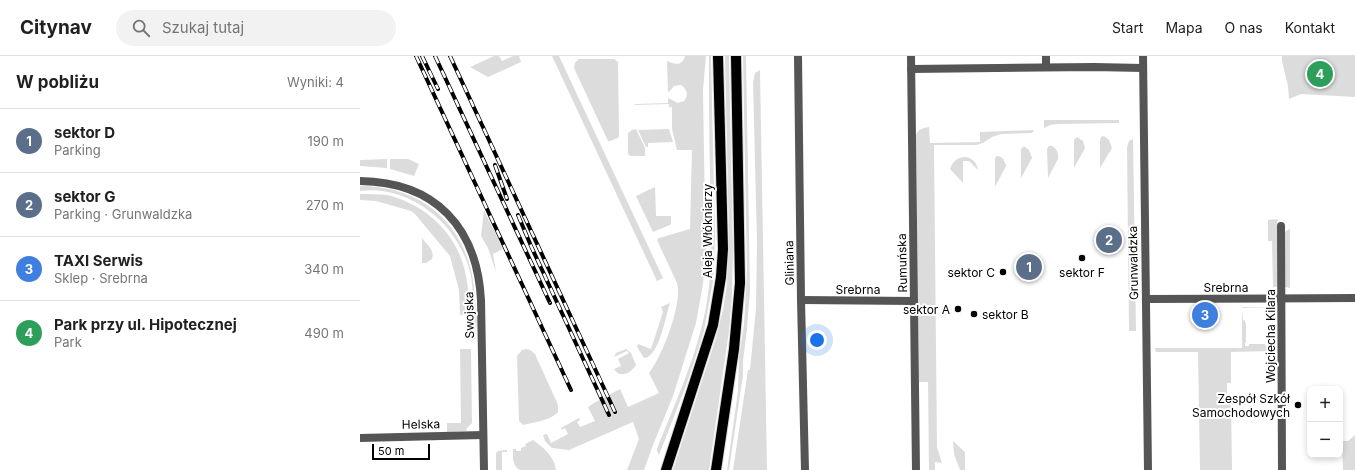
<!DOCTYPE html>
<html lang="pl">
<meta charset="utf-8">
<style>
:root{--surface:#fff;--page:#f2f2f2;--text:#202124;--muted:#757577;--line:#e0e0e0;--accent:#db2777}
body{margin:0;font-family:Inter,sans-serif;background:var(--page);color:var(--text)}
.controls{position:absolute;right:12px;bottom:12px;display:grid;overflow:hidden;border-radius:8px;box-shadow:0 2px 6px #0003}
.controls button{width:36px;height:36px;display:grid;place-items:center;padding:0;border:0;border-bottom:1px solid var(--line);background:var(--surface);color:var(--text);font:20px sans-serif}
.scale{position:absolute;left:12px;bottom:10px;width:58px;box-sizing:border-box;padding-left:4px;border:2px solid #000;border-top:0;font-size:11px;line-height:14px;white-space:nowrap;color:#000;-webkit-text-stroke:3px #fff;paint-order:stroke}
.you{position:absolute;left:457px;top:284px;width:14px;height:14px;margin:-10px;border:3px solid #fff;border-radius:50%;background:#1a73e8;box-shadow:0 0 0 6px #1a73e833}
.badge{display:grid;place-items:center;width:26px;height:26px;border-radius:50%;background:var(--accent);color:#fff;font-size:13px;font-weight:700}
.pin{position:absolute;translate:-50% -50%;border:2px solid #fff;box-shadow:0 1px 4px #0006}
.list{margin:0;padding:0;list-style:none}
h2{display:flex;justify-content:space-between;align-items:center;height:52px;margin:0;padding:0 16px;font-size:17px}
h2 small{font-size:13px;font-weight:400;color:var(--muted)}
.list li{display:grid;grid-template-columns:26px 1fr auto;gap:12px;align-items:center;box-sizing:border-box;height:64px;padding:0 16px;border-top:1px solid var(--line)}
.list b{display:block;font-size:15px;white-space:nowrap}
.list p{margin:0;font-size:13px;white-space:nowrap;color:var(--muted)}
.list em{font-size:13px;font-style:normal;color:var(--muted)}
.icon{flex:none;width:22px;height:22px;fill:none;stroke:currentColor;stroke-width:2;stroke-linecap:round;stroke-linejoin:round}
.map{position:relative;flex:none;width:995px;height:414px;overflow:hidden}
header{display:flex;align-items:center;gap:24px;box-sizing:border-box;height:56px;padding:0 20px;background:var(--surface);border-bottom:1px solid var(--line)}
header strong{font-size:19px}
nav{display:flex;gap:22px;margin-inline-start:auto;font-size:14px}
.search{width:280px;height:36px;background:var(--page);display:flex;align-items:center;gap:10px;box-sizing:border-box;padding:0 14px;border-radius:22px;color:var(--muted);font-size:15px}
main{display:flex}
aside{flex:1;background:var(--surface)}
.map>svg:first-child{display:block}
.green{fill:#dcdcdc}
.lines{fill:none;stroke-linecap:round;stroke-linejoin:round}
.primary-casing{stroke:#dbdbdb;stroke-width:12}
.street{stroke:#555;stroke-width:8}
.primary{stroke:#000;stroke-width:10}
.rail-casing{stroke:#000;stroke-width:4}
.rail{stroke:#fff;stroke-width:2.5;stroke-dasharray:8;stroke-linecap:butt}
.poi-dot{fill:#000;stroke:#fff;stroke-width:1.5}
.labels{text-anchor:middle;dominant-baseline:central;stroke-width:4;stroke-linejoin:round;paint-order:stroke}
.street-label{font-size:12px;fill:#000;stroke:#fff}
.poi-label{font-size:12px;fill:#000;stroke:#fff;text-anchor:end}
</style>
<header>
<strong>Citynav</strong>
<div class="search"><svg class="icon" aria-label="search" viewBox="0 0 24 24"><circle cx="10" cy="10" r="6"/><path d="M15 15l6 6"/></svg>Szukaj tutaj</div>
<nav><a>Start</a><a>Mapa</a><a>O nas</a><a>Kontakt</a></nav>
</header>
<main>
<aside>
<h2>W pobliżu<small>Wyniki: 4</small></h2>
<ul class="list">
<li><span class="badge" style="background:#5c6f8a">1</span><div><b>sektor D</b><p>Parking</p></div><em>190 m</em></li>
<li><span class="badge" style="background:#5c6f8a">2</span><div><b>sektor G</b><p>Parking · Grunwaldzka</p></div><em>270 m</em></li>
<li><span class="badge" style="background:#3f7fe0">3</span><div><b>TAXI Serwis</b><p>Sklep · Srebrna</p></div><em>340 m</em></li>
<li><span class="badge" style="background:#2e9e5b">4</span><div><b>Park przy ul. Hipotecznej</b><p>Park</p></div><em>490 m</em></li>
</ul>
</aside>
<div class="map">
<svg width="995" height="414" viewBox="0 0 995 414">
<rect width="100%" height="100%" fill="#fff"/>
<!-- green -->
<g class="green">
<path d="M134,0H139L142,5L153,0H159L161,6L128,21L110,11Z"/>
<path d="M192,0H199L303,222L297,225Z"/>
<path d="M325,0H346L343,34L345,158L348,173L343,228L336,267L313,340L293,389L284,414H267L279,383L273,366L209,394L192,392L185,385L183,379L187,378L191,387L208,378L205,372L202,374L201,372L219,362L220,364L217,366L220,371L235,365L228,351L234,347L260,333L268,351L299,337L289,317C302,301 323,247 317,227L297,184L299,182L330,173L332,94H317L312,73V51H309V48L275,49V48L308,47V42L318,47L324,45C329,39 327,33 321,29L314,30L309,36H308L307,5C314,8 322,11 325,0Z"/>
<path d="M349,0H351L355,184L353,225L344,275L327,327L299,399L297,395V393C315,347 337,300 346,251C354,207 351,162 350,118C349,79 349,39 349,0Z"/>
<path d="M365,0H369L373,192L372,239L369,275L349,414H313L355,285L363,254L367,228L369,184Z"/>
<path d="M383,0H386L390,235L387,273L383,305V319L369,414H367L378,335L379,301L384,268L387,215Z"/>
<path d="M922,0H995V41L941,38L929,43L928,30L922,5Z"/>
<path d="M219,3H254L258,6L259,80L258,82L250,85H248L214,12L215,7Z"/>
<path d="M400,14L407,414H373L388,314H390L396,252L397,186L393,26L395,17Z"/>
<path d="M684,64H759V67L698,68L690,69L684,72Z"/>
<path d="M569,71L570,87L620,86V76L674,74L672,77L641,78L632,81L623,87L616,89H574L577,391L582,407L575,406V414H569L568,326H559L556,79C558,73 563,72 569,71Z"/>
<path d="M276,73L285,92V100H270L268,98V77L272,74Z"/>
<path d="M309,73L313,86L288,87V91H286L278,74Z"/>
<path d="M744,80L749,84L752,92L740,112V84L741,81Z"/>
<path d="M717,81L723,85L725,92L714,112V84Z"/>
<path d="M773,83L776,275H769L767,91L769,85Z"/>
<path d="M664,90L669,94L672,102L661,122V93Z"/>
<path d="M689,90H692C697,93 699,98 698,103L688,122L687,93Z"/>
<path d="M636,100C642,99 645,105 646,110L635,131V103Z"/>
<path d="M605,101C613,102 617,107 618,114L609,105H603V127L590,113C592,106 597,101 605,101Z"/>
<path d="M27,103V112L0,110V104Z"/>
<path d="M30,103H48L59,108L54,120L30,113Z"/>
<path d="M0,130C68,130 112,175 115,243C116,254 119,268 114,279C113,260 114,239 111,220C102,179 70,145 28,136C19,134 9,134 0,135Z"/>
<path d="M295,131L296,160H311V167L310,169L293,176L276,140Z"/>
<path d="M0,138C9,138 18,138 27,139C62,147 93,174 103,208C108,224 109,242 110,259H100L99,234L90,200L55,158L51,155L16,145L0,144Z"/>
<path d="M124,154L143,193L133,198L136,216L128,192L121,180Z"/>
<path d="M918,163L917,166L918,231H913L912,185H908V164Z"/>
<path d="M930,173V232L925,231L924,178L926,175Z"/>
<path d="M62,182C67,189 75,194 72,203L66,207H62Z"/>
<path d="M310,247C306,258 299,302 284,302L277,291L278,288L291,293L303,256L301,251Z"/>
<path d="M882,251H913V271L912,251L882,252L883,264L885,265V267H886V286L885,287V290H889V288H905V290L909,289L908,281H914V295L871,296V327H867V341H871L872,414H840L838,296H796L795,292H882Z"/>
<path d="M100,293H111L112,367L106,373L107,375L87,376V367H101Z"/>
<path d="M166,293L170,294L175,298L198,349V356C190,365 174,366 163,369L159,365L157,300L162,294Z"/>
<path d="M266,293L271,297L276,309C271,317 260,323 254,313L261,310L258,303L269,297L267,295L254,301L256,297Z"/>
<path d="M995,379V414H983L982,385H988Z"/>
<path d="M173,384C184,392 194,400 196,414H160C152,410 153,401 153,393H156V395H161V392L166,390L165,388Z"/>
<path d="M593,385L605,396V414H600L594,398Z"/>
<path d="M147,394V396H142V414H136V397L138,395Z"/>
</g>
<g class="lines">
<!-- primary casing -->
<g class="primary-casing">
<g id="primary">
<path d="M306,414L353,269L361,221L363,193L358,0"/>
<path d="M356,414L374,293L380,227L376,0"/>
</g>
</g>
<!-- street -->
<g class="street">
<path d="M438,0L441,244L445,414"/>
<path d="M551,0L556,414"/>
<path d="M686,0V11"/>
<path d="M783,0L788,414"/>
<path d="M551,13L734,11L783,12"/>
<path d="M0,125C75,126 117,171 121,244L124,414"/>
<path d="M921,170L922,414"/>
<path d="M786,243L995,242"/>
<path d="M441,244L554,245"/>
<path d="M0,382L123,379"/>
</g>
<!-- primary -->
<use href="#primary" class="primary"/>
<!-- rail casing -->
<g class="rail-casing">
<g id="rail">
<path d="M56,0L211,334"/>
<path d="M62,0L78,33"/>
<path d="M75,0L190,247"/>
<path d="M90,0L255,356"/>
<path d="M135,109L147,143"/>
<path d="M158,159L171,190L249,359"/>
</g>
</g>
<!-- rail -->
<use href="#rail" class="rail"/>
</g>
<!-- markers -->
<g class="poi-dot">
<circle cx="722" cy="202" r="4"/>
<circle cx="643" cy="216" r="4"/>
<circle cx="598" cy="253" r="4"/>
<circle cx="614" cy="258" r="4"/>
<circle cx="938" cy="349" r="4"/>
</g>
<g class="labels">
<!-- street labels -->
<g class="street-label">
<text transform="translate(347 175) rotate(-90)">Aleja Włókniarzy</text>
<text transform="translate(429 207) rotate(-91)">Gliniana</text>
<text transform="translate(542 207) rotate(-91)">Rumuńska</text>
<text transform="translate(773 207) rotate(-91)">Grunwaldzka</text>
<text x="866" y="231">Srebrna</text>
<text x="498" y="233">Srebrna</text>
<text transform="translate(109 259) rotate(-91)">Swojska</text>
<text transform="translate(910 280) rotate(-90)">Wojciecha Kilara</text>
<text transform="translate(61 368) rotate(-1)">Helska</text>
</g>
<!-- poi labels -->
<g class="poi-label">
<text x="635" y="216">sektor C</text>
<text x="722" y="216" text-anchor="middle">sektor F</text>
<text x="590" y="253">sektor A</text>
<text x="622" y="258" text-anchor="start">sektor B</text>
<text x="930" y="342">Zespół Szkół<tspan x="930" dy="14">Samochodowych</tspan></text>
</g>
</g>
</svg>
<div class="controls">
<button>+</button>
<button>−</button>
</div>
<div class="scale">50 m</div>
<div class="you"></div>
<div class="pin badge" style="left:669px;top:211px;background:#5c6f8a">1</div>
<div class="pin badge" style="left:749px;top:184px;background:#5c6f8a">2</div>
<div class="pin badge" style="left:845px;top:259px;background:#3f7fe0">3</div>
<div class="pin badge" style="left:960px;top:18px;background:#2e9e5b">4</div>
</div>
</main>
